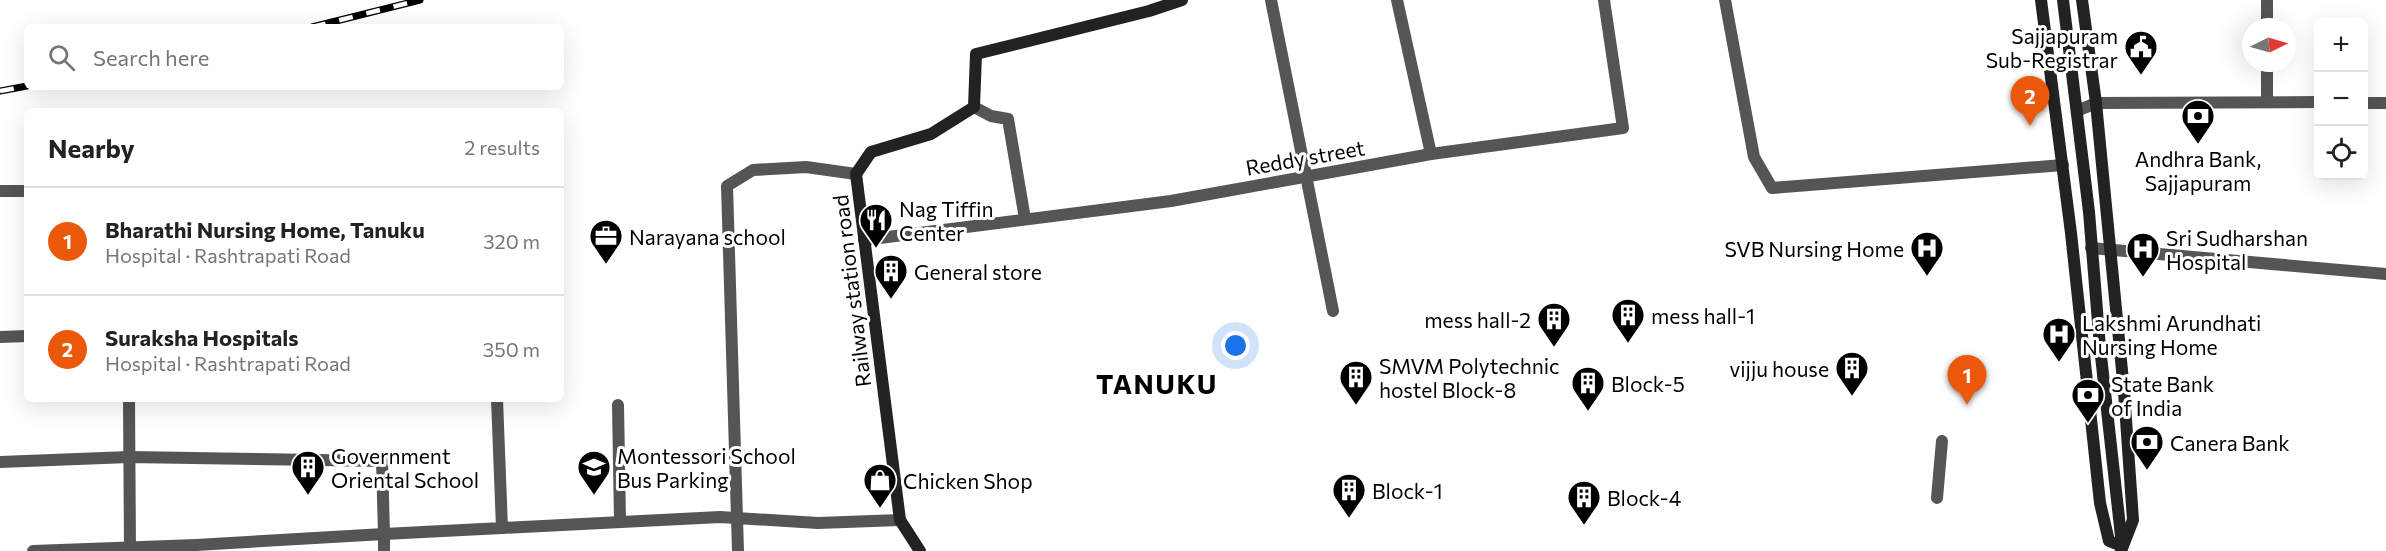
<!DOCTYPE html>
<meta charset="utf-8">
<style>
:root{--surface:#fff;--page:#f6f6f6;--text:#222;--muted:#767676;--line:#e0e0e0;--accent:#ea580c}
body{margin:0;font-family:Commissioner,sans-serif;background:var(--page);color:var(--text)}
.controls{position:absolute;right:18px;top:18px;display:grid;overflow:hidden;border-radius:9px;box-shadow:0 6px 24px #0002}
.controls button{width:54px;height:54px;display:grid;place-items:center;padding:0;border:0;border-bottom:2px solid var(--line);background:var(--surface);color:var(--text);font:30px sans-serif}
.compass{position:absolute;left:2242px;top:18px;width:54px;height:54px;border-radius:50%;background:var(--surface);box-shadow:0 6px 24px #0002;rotate:85deg}
.you{position:absolute;left:1236px;top:346px;width:21px;height:21px;margin:-15px;border:4px solid #fff;border-radius:50%;background:#1a73e8;box-shadow:0 0 0 9px #1a73e833}
.badge{display:grid;place-items:center;width:39px;height:39px;border-radius:50%;background:var(--accent);color:#fff;font-size:20px;font-weight:700}
.pin{position:absolute;translate:-50% -50px;filter:drop-shadow(0 2px 3px #0008)}
.pin::after{content:'';position:absolute;top:32px;width:21px;height:18px;background:inherit;clip-path:polygon(0 0,100% 0,50% 100%)}
.list{margin:0;padding:0;list-style:none}
h2{display:flex;justify-content:space-between;align-items:center;height:78px;margin:0;padding:0 24px;font-size:26px}
h2 small{font-size:20px;font-weight:400;color:var(--muted)}
.list li{display:grid;grid-template-columns:39px 1fr auto;gap:18px;align-items:center;box-sizing:border-box;height:108px;padding:0 24px;border-top:2px solid var(--line)}
.list b{display:block;font-size:22px;white-space:nowrap}
.list p{margin:0;font-size:20px;white-space:nowrap;color:var(--muted)}
.list em{font-size:20px;font-style:normal;color:var(--muted)}
.icon{flex:none;width:33px;height:33px;fill:none;stroke:currentColor;stroke-width:2;stroke-linecap:round;stroke-linejoin:round}
.map{position:relative;flex:none;width:2386px;height:551px;overflow:hidden}
.search{position:absolute;background:var(--surface);box-shadow:0 6px 24px #0002;left:24px;top:24px;width:540px;height:66px;display:flex;align-items:center;gap:15px;box-sizing:border-box;padding:0 21px;border-radius:9px;color:var(--muted);font-size:22px}
.panel{position:absolute;background:var(--surface);box-shadow:0 6px 24px #0002;left:24px;top:108px;width:540px;height:294px;border-radius:9px}
.map>svg:first-child{display:block}
.lines{fill:none;stroke-linecap:round;stroke-linejoin:round}
.street{stroke:#555;stroke-width:12}
.secondary{stroke:#222;stroke-width:12}
.rail-casing{stroke:#000;stroke-width:7}
.rail{stroke:#fff;stroke-width:4.5;stroke-dasharray:14;stroke-linecap:butt}
.labels{text-anchor:middle;dominant-baseline:central;stroke-width:6;stroke-linejoin:round;paint-order:stroke}
.poi-label{font-size:21px;fill:#000;stroke:#fff;text-anchor:start}
.street-label{font-size:21px;fill:#000;stroke:#fff}
.district-label{font-size:27px;font-weight:bold;letter-spacing:1.5px;fill:#000;stroke:#fff}
</style>
<div class="map">
<svg width="2386" height="551" viewBox="0 0 2386 551">
<rect width="100%" height="100%" fill="#fff"/>
<g class="lines">
<!-- street -->
<g class="street">
<path d="M1271,0L1333,311"/>
<path d="M1397,0L1431,154"/>
<path d="M1725,0L1754,157L1772,188L2063,165"/>
<path d="M2267,27V0"/>
<path d="M2267,102V63"/>
<path d="M2364,103H2386"/>
<path d="M974,107L991,116L1008,119L1025,219"/>
<path d="M2077,111L2096,103L2318,102"/>
<path d="M0,191H27"/>
<path d="M864,240L1171,201L1431,154L1623,128L1604,0"/>
<path d="M2091,248L2386,274"/>
<path d="M0,337L27,336"/>
<path d="M129,399L130,551"/>
<path d="M618,405L620,522"/>
<path d="M0,462L129,457L382,461L384,534L502,528L497,399"/>
<path d="M1937,498L1942,441"/>
<path d="M502,528L720,517L818,523L900,520"/>
<path d="M33,551L196,545L384,534V551"/>
<path d="M738,551L727,186L753,170L806,167L856,174"/>
</g>
<!-- secondary -->
<g class="secondary">
<path d="M2041,0L2071,233L2100,503L2109,541L2122,546"/>
<path d="M2063,0L2089,212L2100,347L2122,545"/>
<path d="M2082,0L2096,103L2124,391L2133,520L2121,551"/>
<path d="M920,551L900,520L856,174L871,152L931,134L974,107L976,54L1149,11L1182,0"/>
</g>
<!-- rail casing -->
<g class="rail-casing">
<g id="rail">
<path d="M312,27L420,0"/>
<path d="M0,91L27,86"/>
</g>
</g>
<!-- rail -->
<use href="#rail" class="rail"/>
</g>
<!-- icons -->
<defs>
<g id="civic-pin" transform="scale(1.725)"><path d="M0 17L-7.5 6A9.5 9.5 0 1 1 7.5 6Z" fill="#000" stroke="#fff"/><path d="M-.6-6.5H3V-4.5H.6V-3L4-1V1h2V6H-6V1h2V-1L-.6-3ZM-1.2 2.5V6h2.4V2.5Z" fill="#fff"/></g>
<g id="bank-pin" transform="scale(1.725)"><path d="M0 17L-7.5 6A9.5 9.5 0 1 1 7.5 6Z" fill="#000" stroke="#fff"/><path d="M-6-4H6V4H-6ZM0-2.3a2.3 2.3 0 1 0 0 4.6a2.3 2.3 0 1 0 0-4.6Z" fill="#fff"/></g>
<g id="restaurant-pin" transform="scale(1.725)"><path d="M0 17L-7.5 6A9.5 9.5 0 1 1 7.5 6Z" fill="#000" stroke="#fff"/><path d="M-5-6h1v4h1v-4h1v4h1v-4h1v5L-1.5 .5V6h-2V.5L-5-1ZM5-6V6H3V1.5H1.5Q1.5-4 5-6Z" fill="#fff"/></g>
<g id="office-pin" transform="scale(1.725)"><path d="M0 17L-7.5 6A9.5 9.5 0 1 1 7.5 6Z" fill="#000" stroke="#fff"/><path d="M-6-3h4V-5.5h4V-3h4V5H-6ZM-1-4.5V-3h2v-1.5ZM-6 0V1H6V0Z" fill="#fff"/></g>
<g id="hospital-pin" transform="scale(1.725)"><path d="M0 17L-7.5 6A9.5 9.5 0 1 1 7.5 6Z" fill="#000" stroke="#fff"/><path d="M-5-5h3v3.5h4V-5h3V5h-3V1.5h-4V5h-3Z" fill="#fff"/></g>
<g id="building-pin" transform="scale(1.725)"><path d="M0 17L-7.5 6A9.5 9.5 0 1 1 7.5 6Z" fill="#000" stroke="#fff"/><path d="M-4-6H4V6H1V3H-1V6H-4ZM-2.5-4.3h1.7v1.8h-1.7ZM.8-4.3h1.7v1.8H.8ZM-2.5-1h1.7V.8h-1.7ZM.8-1h1.7V.8H.8Z" fill="#fff"/></g>
<g id="school-pin" transform="scale(1.725)"><path d="M0 17L-7.5 6A9.5 9.5 0 1 1 7.5 6Z" fill="#000" stroke="#fff"/><path d="M0-5L7-2L0 1L-7-2ZM-4 1L0 2.5L4 1V4Q0 6-4 4Z" fill="#fff"/></g>
<g id="shop-pin" transform="scale(1.725)"><path d="M0 17L-7.5 6A9.5 9.5 0 1 1 7.5 6Z" fill="#000" stroke="#fff"/><path d="M-5-2.5h2.3a2.7 3.5 0 0 1 5.4 0H5L5.5 6h-11ZM-1.5-2.5h3a1.5 2.3 0 0 0-3 0Z" fill="#fff"/></g>
</defs>
<g fill-rule="evenodd">
<use href="#civic-pin" x="2141" y="47"/>
<use href="#bank-pin" x="2198" y="116"/>
<use href="#restaurant-pin" x="876" y="220"/>
<use href="#office-pin" x="606" y="236"/>
<use href="#hospital-pin" x="1927" y="248"/>
<use href="#hospital-pin" x="2143" y="249"/>
<use href="#building-pin" x="891" y="271"/>
<use href="#building-pin" x="1628" y="315"/>
<use href="#building-pin" x="1554" y="319"/>
<use href="#hospital-pin" x="2059" y="334"/>
<use href="#building-pin" x="1852" y="368"/>
<use href="#building-pin" x="1356" y="377"/>
<use href="#building-pin" x="1588" y="383"/>
<use href="#bank-pin" x="2088" y="395"/>
<use href="#bank-pin" x="2147" y="442"/>
<use href="#building-pin" x="308" y="467"/>
<use href="#school-pin" x="594" y="467"/>
<use href="#shop-pin" x="880" y="480"/>
<use href="#building-pin" x="1349" y="490"/>
<use href="#building-pin" x="1584" y="497"/>
</g>
<g class="labels">
<!-- poi labels -->
<g class="poi-label">
<text x="2118" y="35" text-anchor="end">Sajjapuram<tspan x="2118" dy="24">Sub-Registrar</tspan></text>
<text x="2198" y="158" text-anchor="middle">Andhra Bank,<tspan x="2198" dy="24">Sajjapuram</tspan></text>
<text x="899" y="208">Nag Tiffin<tspan x="899" dy="24">Center</tspan></text>
<text x="629" y="236">Narayana school</text>
<text x="2166" y="237">Sri Sudharshan<tspan x="2166" dy="24">Hospital</tspan></text>
<text x="1904" y="248" text-anchor="end">SVB Nursing Home</text>
<text x="914" y="271">General store</text>
<text x="1651" y="315">mess hall-1</text>
<text x="1531" y="319" text-anchor="end">mess hall-2</text>
<text x="2082" y="322">Lakshmi Arundhati<tspan x="2082" dy="24">Nursing Home</tspan></text>
<text x="1379" y="365">SMVM Polytechnic<tspan x="1379" dy="24">hostel Block-8</tspan></text>
<text x="1829" y="368" text-anchor="end">vijju house</text>
<text x="1611" y="383">Block-5</text>
<text x="2111" y="383">State Bank<tspan x="2111" dy="24">of India</tspan></text>
<text x="2170" y="442">Canera Bank</text>
<text x="331" y="455">Government<tspan x="331" dy="24">Oriental School</tspan></text>
<text x="617" y="455">Montessori School<tspan x="617" dy="24">Bus Parking</tspan></text>
<text x="903" y="480">Chicken Shop</text>
<text x="1372" y="490">Block-1</text>
<text x="1607" y="497">Block-4</text>
</g>
<!-- street labels -->
<g class="street-label">
<text transform="translate(1305 157) rotate(-10)">Reddy street</text>
<text transform="translate(851 291) rotate(-97)">Railway station road</text>
</g>
<!-- district labels -->
<g class="district-label">
<text x="1157" y="383">TANUKU</text>
</g>
</g>
</svg>
<div class="controls">
<button>+</button>
<button>−</button>
<button><svg class="icon" aria-label="locate" viewBox="0 0 24 24"><circle cx="12" cy="12" r="6"/><path d="M12 2v4M12 18v4M2 12h4M18 12h4"/></svg></button>
</div>
<svg class="compass" viewBox="-18 -18 36 36"><path d="M0-13l5 13h-10z" fill="#e53935"/><path d="M0 13l5-13h-10z" fill="#767676"/></svg>
<div class="you"></div>
<div class="pin badge" style="left:1967px;top:405px">1</div>
<div class="pin badge" style="left:2030px;top:126px">2</div>
<div class="search"><svg class="icon" aria-label="search" viewBox="0 0 24 24"><circle cx="10" cy="10" r="6"/><path d="M15 15l6 6"/></svg>Search here</div>
<section class="panel">
<h2>Nearby<small>2 results</small></h2>
<ul class="list">
<li><span class="badge">1</span><div><b>Bharathi Nursing Home, Tanuku</b><p>Hospital · Rashtrapati Road</p></div><em>320 m</em></li>
<li><span class="badge">2</span><div><b>Suraksha Hospitals</b><p>Hospital · Rashtrapati Road</p></div><em>350 m</em></li>
</ul>
</section>
</div>
